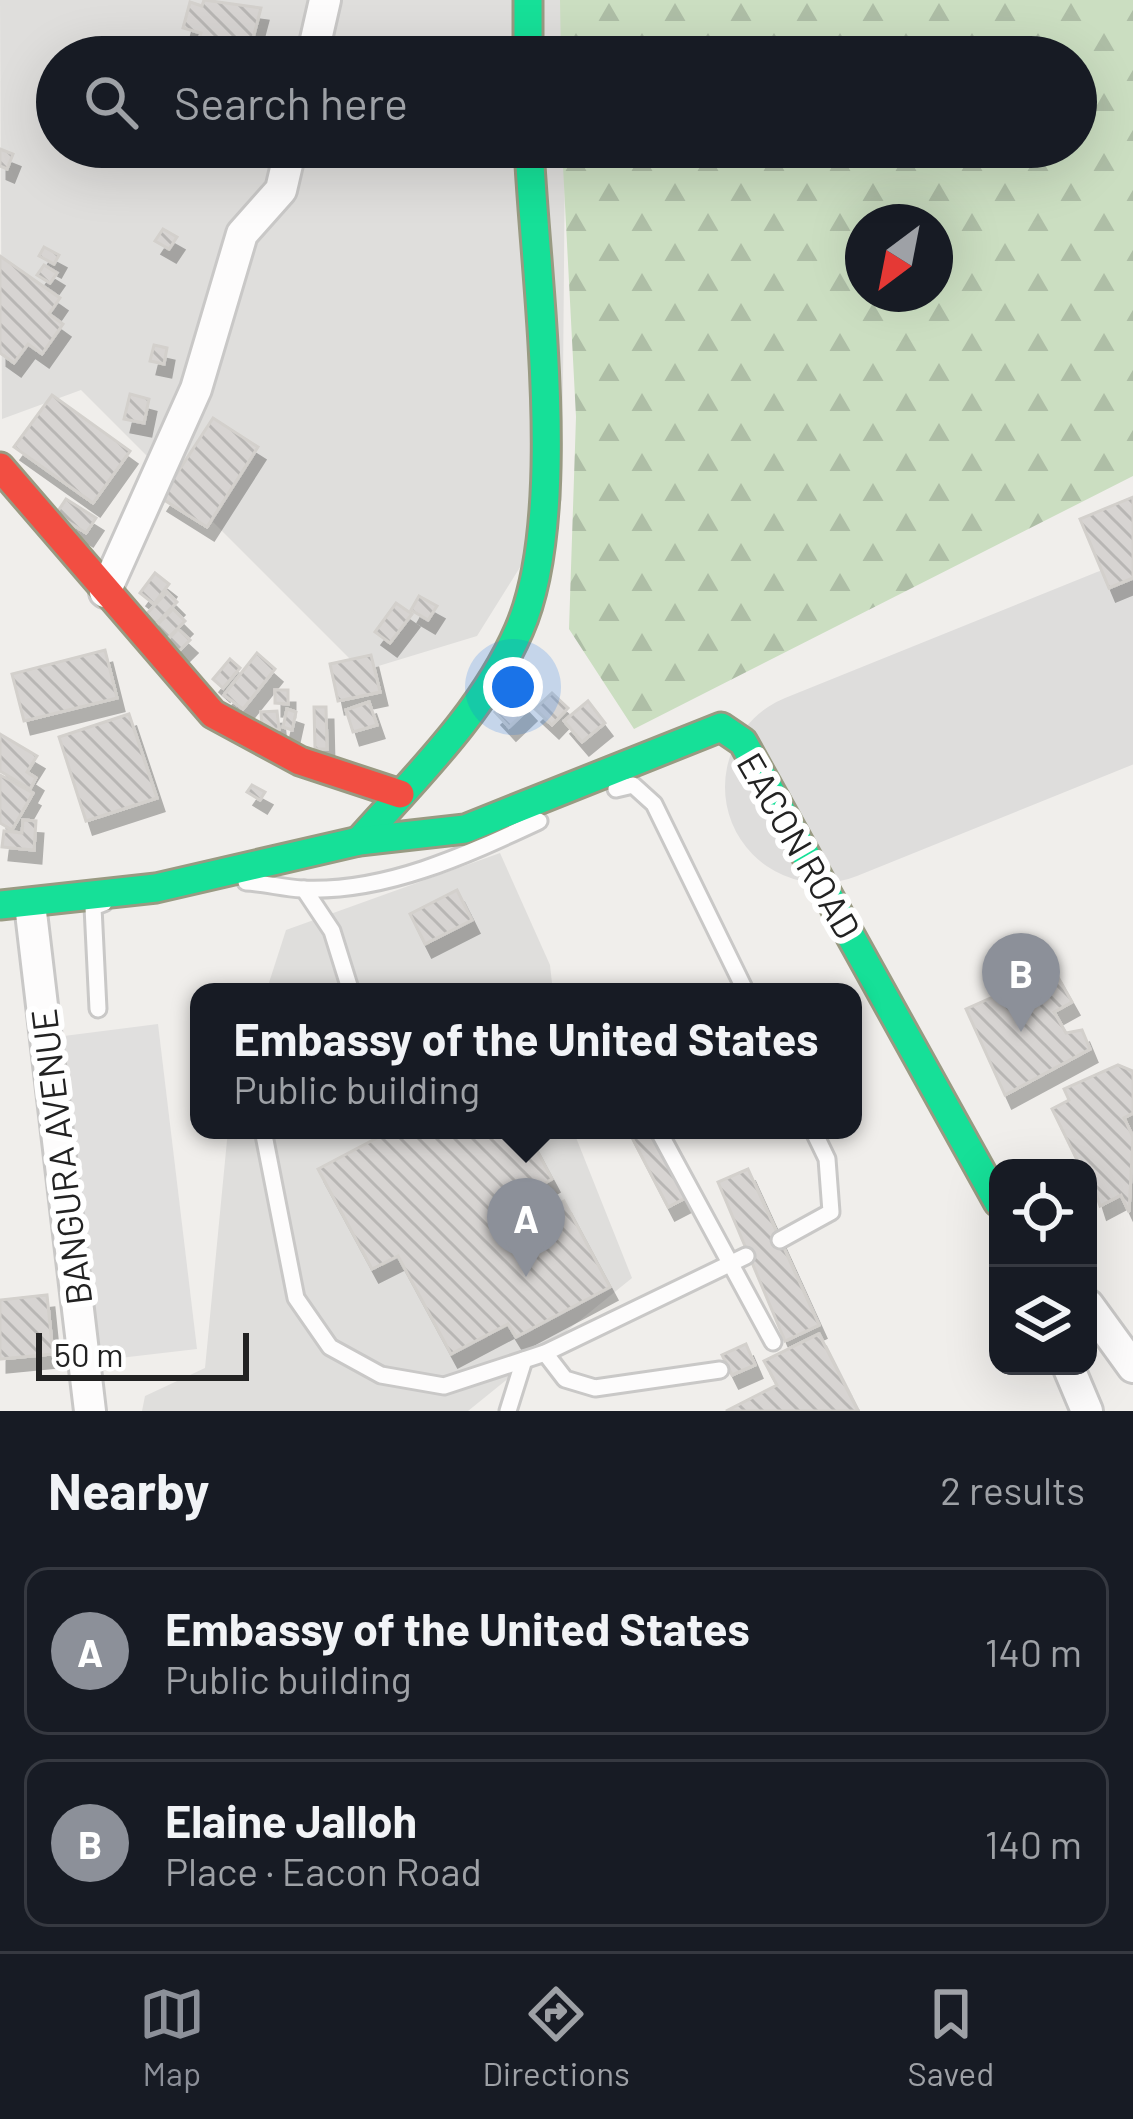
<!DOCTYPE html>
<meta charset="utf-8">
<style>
:root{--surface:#171b24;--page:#20242c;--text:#f1f3f6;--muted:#9ea1a6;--line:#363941;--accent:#8c9099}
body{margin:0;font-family:Barlow,sans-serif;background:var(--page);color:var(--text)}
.controls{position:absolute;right:36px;bottom:36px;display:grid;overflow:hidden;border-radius:24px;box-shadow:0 12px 48px #0002}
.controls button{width:108px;height:108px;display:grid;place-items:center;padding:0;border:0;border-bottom:3px solid var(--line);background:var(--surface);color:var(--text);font:60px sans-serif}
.compass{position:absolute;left:845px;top:204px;width:108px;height:108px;border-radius:50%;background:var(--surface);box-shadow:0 12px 48px #0002;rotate:212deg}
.scale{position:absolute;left:36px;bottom:30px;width:213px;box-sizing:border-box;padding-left:12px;border:6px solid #222;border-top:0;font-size:33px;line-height:42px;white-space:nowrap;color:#222;-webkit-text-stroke:9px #fff;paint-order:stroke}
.you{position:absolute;left:513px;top:687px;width:42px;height:42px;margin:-30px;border:9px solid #fff;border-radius:50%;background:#1a73e8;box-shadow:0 0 0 18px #1a73e833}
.badge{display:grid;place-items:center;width:78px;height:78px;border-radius:50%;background:var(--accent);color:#fff;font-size:39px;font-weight:700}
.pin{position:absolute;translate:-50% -99px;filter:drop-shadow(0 3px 6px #0008)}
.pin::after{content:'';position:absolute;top:63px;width:42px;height:36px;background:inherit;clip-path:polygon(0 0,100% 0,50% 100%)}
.popup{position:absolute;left:190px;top:983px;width:672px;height:156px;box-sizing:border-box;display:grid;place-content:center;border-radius:24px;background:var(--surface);filter:drop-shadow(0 3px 9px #0005);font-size:39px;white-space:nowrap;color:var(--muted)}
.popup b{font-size:45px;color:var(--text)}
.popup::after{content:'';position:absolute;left:50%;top:100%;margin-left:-24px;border:24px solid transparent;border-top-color:var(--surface)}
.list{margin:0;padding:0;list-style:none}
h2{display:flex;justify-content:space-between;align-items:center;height:156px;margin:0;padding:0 48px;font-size:51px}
h2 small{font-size:39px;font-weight:400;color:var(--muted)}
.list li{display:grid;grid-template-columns:78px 1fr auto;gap:36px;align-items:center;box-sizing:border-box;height:168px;margin:0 24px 24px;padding:0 24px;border:3px solid var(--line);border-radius:24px}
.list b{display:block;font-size:45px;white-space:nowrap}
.list p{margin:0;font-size:39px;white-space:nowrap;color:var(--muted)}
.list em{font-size:39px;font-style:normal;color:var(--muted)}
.icon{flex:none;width:66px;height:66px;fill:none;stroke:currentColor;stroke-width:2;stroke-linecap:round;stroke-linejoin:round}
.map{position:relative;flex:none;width:1133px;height:1411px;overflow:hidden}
.search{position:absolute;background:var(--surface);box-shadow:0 12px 48px #0002;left:36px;right:36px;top:36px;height:132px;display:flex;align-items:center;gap:30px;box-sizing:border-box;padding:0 42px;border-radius:66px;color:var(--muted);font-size:45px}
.sheet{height:540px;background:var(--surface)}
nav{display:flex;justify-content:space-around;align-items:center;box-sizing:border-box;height:168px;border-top:3px solid var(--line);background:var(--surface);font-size:33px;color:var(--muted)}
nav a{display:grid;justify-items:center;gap:6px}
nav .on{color:var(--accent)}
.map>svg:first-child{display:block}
.residential{fill:#dfdedc}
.forest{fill:url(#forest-firs);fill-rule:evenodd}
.parking{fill:#e0dfde}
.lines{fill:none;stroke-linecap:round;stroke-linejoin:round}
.runway{stroke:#dedddc;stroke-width:192}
.building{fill:url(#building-back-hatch);stroke:#d3d0cc;stroke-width:3;filter:url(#shadow)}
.lane-casing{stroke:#c9c8c7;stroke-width:21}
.street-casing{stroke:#c9c8c7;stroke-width:36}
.fast-casing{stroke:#999a82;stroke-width:33}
.jam-casing{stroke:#999a82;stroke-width:33}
.lane{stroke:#fdfcfc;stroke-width:15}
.street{stroke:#fdfcfc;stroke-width:30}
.fast{stroke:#16e098;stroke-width:27}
.jam{stroke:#f24e42;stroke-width:27}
.labels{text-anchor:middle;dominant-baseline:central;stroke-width:12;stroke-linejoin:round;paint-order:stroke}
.street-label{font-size:36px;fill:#222;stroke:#fff}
</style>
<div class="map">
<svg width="1133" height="1411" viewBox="0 0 1133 1411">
<defs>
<pattern id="forest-firs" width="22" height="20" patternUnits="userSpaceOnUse" patternTransform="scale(3)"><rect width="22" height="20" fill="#cbdec1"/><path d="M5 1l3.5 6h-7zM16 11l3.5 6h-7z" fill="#aebea6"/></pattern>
<pattern id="building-back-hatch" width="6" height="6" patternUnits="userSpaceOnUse" patternTransform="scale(3)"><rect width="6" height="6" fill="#d7d4d2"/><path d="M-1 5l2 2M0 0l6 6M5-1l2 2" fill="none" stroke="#b8b6b4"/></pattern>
<filter id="shadow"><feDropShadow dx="7" dy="13" stdDeviation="0" flood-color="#0004"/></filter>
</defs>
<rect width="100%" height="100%" fill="#f0eeeb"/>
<!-- residential -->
<g class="residential">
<path d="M0,0H566L565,57H57V147H565L562,500L477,636L362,671L81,390L2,419Z"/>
<path d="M500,853L550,965L553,992H266L286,930Z"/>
<path d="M228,1130H573L632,1278L468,1411H142L145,1396L205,1368Z"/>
</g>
<!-- forest -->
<path class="forest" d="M560,0H1133V476L634,729L569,629L576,417L562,147H1076V57H561ZM863,222H935V294H863Z"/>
<!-- parking -->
<path class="parking" d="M158,1024L197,1349L94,1361L56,1037Z"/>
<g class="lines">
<!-- runway -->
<path class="runway" d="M821,787L1133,661"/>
</g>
<!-- building -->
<g class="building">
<path d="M204,0L261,8L248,57H194L201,33L183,28L190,2L202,6Z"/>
<path d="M0,149L13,154L7,169L0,166Z"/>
<path d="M163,229L177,237L169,249L155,241Z"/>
<path d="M44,247L59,255L54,264L39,256Z"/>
<path d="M0,256L60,298L49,314L63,324L42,354L28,344L14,363L0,353Z"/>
<path d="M44,265L57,273L50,283L37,275Z"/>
<path d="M154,345L167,348L164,364L150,361Z"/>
<path d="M130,394L149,399L144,423L124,419Z"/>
<path d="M52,395L130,451L93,503L14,447Z"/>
<path d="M213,418L258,447L207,527L161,498Z"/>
<path d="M1133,497V578L1109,588L1080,519Z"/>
<path d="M66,499L96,518L86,533L56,514Z"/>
<path d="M155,573L169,584L154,604L140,593Z"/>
<path d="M167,592L177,602L152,628L142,619Z"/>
<path d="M419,596L437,606L428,620L411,610Z"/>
<path d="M396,603L412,614L390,643L375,632Z"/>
<path d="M173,609L185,621L164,642L152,630Z"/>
<path d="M178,629L190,640L172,658L161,647Z"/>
<path d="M105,650L117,698L24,721L12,674Z"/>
<path d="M257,653L275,669L243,709L224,695Z"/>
<path d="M371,655L380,692L338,701L330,664Z"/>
<path d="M230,659L240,668L223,688L213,679Z"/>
<path d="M275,690H288V704L275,703Z"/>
<path d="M515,693L529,708L509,727L495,712Z"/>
<path d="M552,693L568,708L552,725L535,709Z"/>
<path d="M588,701L605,723L582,742L564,721Z"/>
<path d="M369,702L377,725L353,732L346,710Z"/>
<path d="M314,707H326L327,749H315Z"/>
<path d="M287,709L296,712L292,730L283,727Z"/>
<path d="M277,711L279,729L262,730L261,712Z"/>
<path d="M129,714L157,798L86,821L59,737Z"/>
<path d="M0,734L37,756L27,772L36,778L30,789L0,771Z"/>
<path d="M0,775L33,793L12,830L0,823Z"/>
<path d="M252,785L265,792L260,800L247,792Z"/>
<path d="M23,820L36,821L34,850L2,847L4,831L22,833Z"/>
<path d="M457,890L472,920L425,944L410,914Z"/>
<path d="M1054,970L1072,1002L1054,1012L1066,1033L1082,1030L1090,1049L1005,1095L966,1009Z"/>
<path d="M1118,1065L1133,1071V1113L1124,1118L1133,1137L1129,1212L1121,1195L1100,1206L1088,1168H1081L1052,1109L1069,1100L1064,1089Z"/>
<path d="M392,1130H526L552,1179L529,1192L540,1213L564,1201L610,1287L516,1337L508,1324L451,1354L398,1256L372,1269L318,1169Z"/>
<path d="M628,1130H654L689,1196L668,1207Z"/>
<path d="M748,1169L819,1325L785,1341L718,1182Z"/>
<path d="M47,1295L53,1354L0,1359V1300Z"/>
<path d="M819,1334L858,1411H726L777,1385L764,1361Z"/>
<path d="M746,1344L755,1365L732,1375L722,1355Z"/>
</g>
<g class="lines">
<!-- lane casing -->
<g class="lane-casing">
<g id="lane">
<path d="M616,789L633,785L654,804L746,992"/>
<path d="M246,882C265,883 283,888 302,889C385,893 466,855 539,821"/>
<path d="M304,889L332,931L351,992"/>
<path d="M98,1009L93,907L104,903"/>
<path d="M263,1130L296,1298L330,1347L381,1375L444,1386L545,1353L746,1256"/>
<path d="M658,1130L773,1342"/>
<path d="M780,1240L831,1212L827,1159L813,1130"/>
<path d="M545,1353L565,1379L595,1388L720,1370"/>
<path d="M508,1411L524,1360"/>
</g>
</g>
<!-- street casing -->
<g class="street-casing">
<g id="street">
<path d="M312,57L325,0"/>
<path d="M105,592L196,389L242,234L281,190L291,147"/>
<path d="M30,904L90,1411"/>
<path d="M1088,1305L1133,1367"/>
<path d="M1068,1366L1087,1411"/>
</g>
</g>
<!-- fast casing -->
<g class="fast-casing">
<g id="fast">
<path d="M528,0V57"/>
<path d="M359,841C417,776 484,711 519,630C570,514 535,277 529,147"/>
<path d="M0,905L156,888L359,841L465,829L721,727L743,742L998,1202"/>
</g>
</g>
<!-- jam casing -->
<g class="jam-casing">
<path id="jam" d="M0,467L213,714L300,761L400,794"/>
</g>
<!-- lane -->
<use href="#lane" class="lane"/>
<!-- street -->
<use href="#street" class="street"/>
<!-- fast -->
<use href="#fast" class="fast"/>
<!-- jam -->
<use href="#jam" class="jam"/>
</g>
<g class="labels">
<!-- street labels -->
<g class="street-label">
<text transform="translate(800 845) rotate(60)">EACON ROAD</text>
<text transform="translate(60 1157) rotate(-97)">BANGURA AVENUE</text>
</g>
</g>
</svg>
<div class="controls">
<button><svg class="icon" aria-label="locate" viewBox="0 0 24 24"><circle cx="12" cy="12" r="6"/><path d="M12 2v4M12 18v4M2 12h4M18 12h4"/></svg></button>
<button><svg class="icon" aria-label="layers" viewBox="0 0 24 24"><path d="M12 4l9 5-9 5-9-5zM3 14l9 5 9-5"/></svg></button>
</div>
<svg class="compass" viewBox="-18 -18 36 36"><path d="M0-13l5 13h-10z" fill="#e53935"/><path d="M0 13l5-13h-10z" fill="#9ea1a6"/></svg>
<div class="scale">50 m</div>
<div class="you"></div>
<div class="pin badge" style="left:526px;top:1277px">A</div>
<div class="popup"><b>Embassy of the United States</b>Public building</div>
<div class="pin badge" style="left:1021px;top:1032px">B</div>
<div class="search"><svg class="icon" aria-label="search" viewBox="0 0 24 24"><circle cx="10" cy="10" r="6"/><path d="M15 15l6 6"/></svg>Search here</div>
</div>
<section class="sheet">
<h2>Nearby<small>2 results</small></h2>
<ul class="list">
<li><span class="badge">A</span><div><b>Embassy of the United States</b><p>Public building</p></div><em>140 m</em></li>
<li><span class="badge">B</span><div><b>Elaine Jalloh</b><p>Place · Eacon Road</p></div><em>140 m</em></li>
</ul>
</section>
<nav>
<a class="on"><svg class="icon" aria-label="map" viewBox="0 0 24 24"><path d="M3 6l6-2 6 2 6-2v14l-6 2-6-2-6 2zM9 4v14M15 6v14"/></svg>Map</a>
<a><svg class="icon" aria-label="directions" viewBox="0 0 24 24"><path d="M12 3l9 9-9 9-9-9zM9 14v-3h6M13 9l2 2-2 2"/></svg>Directions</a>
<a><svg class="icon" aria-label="saved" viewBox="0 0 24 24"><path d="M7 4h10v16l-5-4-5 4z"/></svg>Saved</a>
</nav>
